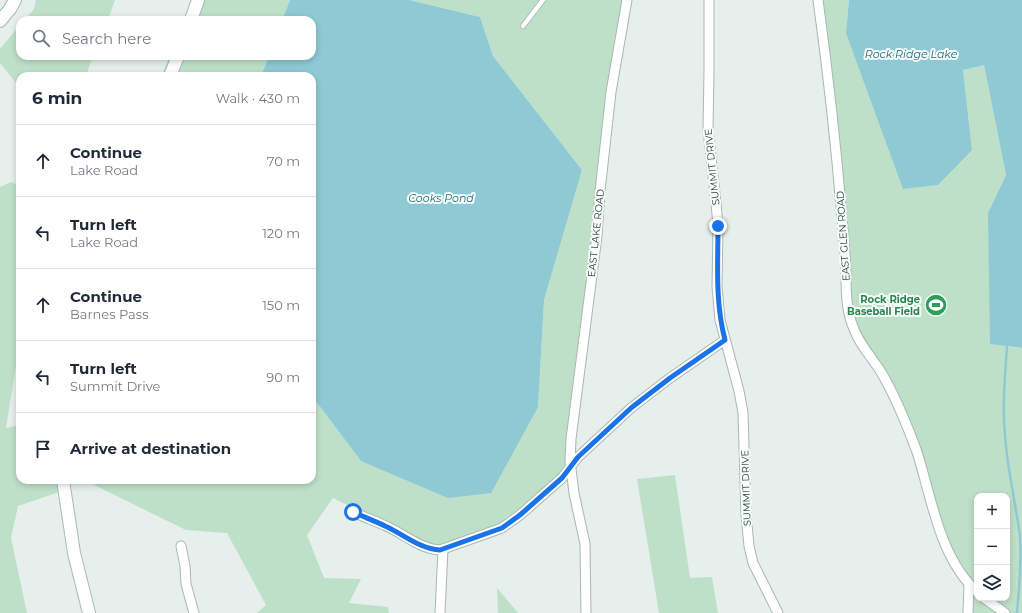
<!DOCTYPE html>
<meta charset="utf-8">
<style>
:root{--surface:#fff;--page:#f2f2f3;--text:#1f2937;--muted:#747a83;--line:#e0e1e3}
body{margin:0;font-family:Montserrat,sans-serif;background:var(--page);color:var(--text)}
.controls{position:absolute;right:12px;bottom:12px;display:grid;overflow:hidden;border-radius:8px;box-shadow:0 2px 6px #0003}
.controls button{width:36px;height:36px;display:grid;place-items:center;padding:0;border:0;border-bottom:1px solid var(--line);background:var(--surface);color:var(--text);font:20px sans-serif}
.stop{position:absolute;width:12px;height:12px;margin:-9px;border:3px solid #1a73e8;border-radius:50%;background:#fff}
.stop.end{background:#1a73e8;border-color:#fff;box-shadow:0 1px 4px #0008}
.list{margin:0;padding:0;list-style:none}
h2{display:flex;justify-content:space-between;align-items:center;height:52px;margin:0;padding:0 16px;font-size:17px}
h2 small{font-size:13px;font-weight:400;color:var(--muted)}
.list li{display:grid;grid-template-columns:26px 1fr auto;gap:12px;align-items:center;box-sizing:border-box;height:72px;padding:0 16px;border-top:1px solid var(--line)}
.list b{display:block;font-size:15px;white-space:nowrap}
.list p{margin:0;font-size:13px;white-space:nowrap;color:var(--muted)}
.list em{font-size:13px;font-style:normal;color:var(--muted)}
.icon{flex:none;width:22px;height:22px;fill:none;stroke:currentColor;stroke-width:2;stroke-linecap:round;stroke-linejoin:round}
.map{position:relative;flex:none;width:1022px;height:613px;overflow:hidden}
.search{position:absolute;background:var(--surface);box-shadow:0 2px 6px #0003;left:16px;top:16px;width:300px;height:44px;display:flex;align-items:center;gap:10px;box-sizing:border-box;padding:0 14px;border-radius:12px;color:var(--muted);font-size:15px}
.panel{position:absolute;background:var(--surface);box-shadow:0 2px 6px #0003;left:16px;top:72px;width:300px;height:412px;border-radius:12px}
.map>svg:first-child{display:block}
.green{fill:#bfe0c8;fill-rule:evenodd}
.water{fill:#8ec9d4}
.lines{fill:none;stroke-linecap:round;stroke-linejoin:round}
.stream{stroke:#8ec9d4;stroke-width:2.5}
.lane-casing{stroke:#a8b8b2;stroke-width:6}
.street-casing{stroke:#a8b8b2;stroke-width:11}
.secondary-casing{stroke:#a4bbb3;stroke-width:14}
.lane{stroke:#fff;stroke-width:4.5}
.street{stroke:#fff;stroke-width:9}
.secondary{stroke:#fff;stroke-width:12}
.route{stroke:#1a73e8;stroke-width:5}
.labels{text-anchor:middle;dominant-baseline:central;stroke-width:4;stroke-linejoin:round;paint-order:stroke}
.street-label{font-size:10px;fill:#24423a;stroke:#f7fbf9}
.leisure-label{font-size:10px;font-weight:bold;fill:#27864d;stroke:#f7fbf9;text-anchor:end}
.water-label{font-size:11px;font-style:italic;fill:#1c6f80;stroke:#f7fbf9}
</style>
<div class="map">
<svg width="1022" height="613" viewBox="0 0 1022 613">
<rect width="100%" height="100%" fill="#e6efeb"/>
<!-- green -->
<g class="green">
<path d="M36,0H115L108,20H25L34,9Z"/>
<path d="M195,0H290L282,20H186Z"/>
<path d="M409,0H622L599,167L566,471L507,527L436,550L333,498L307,535L324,578L361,579L349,603L388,607L389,613H257L266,605L227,533L186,530L86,481L74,480H312V396L361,461L538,407L544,300L582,170L493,56L480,17Z"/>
<path d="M817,0H849L846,33L972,150L963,70L984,65L1006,175L988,213L1007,347L1022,348V613H967L972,605L932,515L902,412L850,324ZM977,496H1007V598H977Z"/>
<path d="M20,25V56H93L86,76H20V88L0,63V49Z"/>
<path d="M170,56H269L261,76H161Z"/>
<path d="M11,182L20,186V340L6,428L20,425V480H61L62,491L18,506L11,538L27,613H0V187Z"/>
<path d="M675,475L690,578L712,577L718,613H659L637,479Z"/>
<path d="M497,588L518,613H498Z"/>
</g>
<!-- water -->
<g class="water">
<path d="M290,0H409L480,17L493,56L582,170L544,300L538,407L491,493L448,498L361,461L312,396V76H261L269,56H312V20H282Z"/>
<path d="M849,0H1022V348L990,344L988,213L1006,175L984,65L963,70L972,150L938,185L903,189L846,33Z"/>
</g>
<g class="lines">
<!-- stream -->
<path class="stream" d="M1007,347C1005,376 1002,405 1005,435C1007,469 1016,503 1020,537C1022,562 1019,588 1017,613"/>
<!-- lane casing -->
<g class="lane-casing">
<path id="lane" d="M523,26L543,0"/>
</g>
<!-- street casing -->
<g class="street-casing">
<g id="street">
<path d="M709,0V71L708,130L716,203L718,226L717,287L720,320L739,391L743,413L746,514L749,546L753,563L778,613"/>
<path d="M818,0C828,73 836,145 842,218C844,236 845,254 846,272C846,289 846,308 852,324C858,343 871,356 881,372C896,397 907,425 917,452C932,499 939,557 977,592"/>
<path d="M353,512C364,517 375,521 386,526C404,534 420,549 440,550L502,528L520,515L562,478L578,457L631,408L670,378L725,340"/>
<path d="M181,546L185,566L186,584L194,613"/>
<path d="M984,598L1005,613"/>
<path d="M440,613L443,549"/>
<path d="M586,613L585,544L574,493L570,461L571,439L597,236L600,191L611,92L627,0"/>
<path d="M968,613L969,584"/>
</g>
</g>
<!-- secondary casing -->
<g class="secondary-casing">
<g id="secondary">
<path d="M191,20L198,0"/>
<path d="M0,21L10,9L15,0"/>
<path d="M170,76L178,56"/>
<path d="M63,480L74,553L89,613"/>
</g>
</g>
<!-- lane -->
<use href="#lane" class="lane"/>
<!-- street -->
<use href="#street" class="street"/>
<!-- secondary -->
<use href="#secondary" class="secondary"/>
</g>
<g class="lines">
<!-- route -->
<path class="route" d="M353,512C364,517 375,521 385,526C403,534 420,549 440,550L502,528L520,515L562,478L578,457L631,408L670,378L725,340C715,302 718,264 718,226"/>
</g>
<!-- icons -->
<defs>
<g id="stadium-disc" transform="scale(1.15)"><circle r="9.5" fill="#2e9e5b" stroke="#f7fbf9"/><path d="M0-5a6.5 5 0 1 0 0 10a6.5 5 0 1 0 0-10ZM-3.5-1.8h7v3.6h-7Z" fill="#fff"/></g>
</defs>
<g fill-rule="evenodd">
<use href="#stadium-disc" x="936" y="305"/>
</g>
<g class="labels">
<!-- street labels -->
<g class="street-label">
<text transform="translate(712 167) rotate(-96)">SUMMIT DRIVE</text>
<text transform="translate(596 233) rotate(-84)">EAST LAKE ROAD</text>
<text transform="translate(843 236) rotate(-94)">EAST GLEN ROAD</text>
<text transform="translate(746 488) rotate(-92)">SUMMIT DRIVE</text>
</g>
<!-- leisure labels -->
<g class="leisure-label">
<text x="920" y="299">Rock Ridge<tspan x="920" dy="12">Baseball Field</tspan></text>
</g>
<!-- water labels -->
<g class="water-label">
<text x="911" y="54">Rock Ridge Lake</text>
<text x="441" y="198">Cooks Pond</text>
</g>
</g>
</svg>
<div class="controls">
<button>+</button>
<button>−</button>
<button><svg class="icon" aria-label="layers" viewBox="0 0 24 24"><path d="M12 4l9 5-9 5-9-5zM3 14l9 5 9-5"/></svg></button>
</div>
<div class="stop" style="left:353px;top:512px"></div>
<div class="stop end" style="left:718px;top:226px"></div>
<div class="search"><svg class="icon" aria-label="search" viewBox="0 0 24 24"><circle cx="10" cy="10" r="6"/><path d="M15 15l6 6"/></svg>Search here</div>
<section class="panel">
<h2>6 min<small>Walk · 430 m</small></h2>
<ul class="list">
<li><svg class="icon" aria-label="ahead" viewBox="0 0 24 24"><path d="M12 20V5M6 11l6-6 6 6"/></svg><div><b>Continue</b><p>Lake Road</p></div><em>70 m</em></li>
<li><svg class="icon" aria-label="left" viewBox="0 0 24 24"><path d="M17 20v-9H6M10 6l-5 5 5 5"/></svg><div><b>Turn left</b><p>Lake Road</p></div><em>120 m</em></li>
<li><svg class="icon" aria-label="ahead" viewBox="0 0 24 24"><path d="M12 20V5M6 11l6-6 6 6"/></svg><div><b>Continue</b><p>Barnes Pass</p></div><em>150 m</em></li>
<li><svg class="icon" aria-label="left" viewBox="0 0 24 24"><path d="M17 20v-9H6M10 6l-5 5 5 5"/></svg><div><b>Turn left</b><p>Summit Drive</p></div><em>90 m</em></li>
<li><svg class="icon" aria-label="arrive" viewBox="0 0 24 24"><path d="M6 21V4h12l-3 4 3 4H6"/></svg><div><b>Arrive at destination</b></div></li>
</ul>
</section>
</div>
